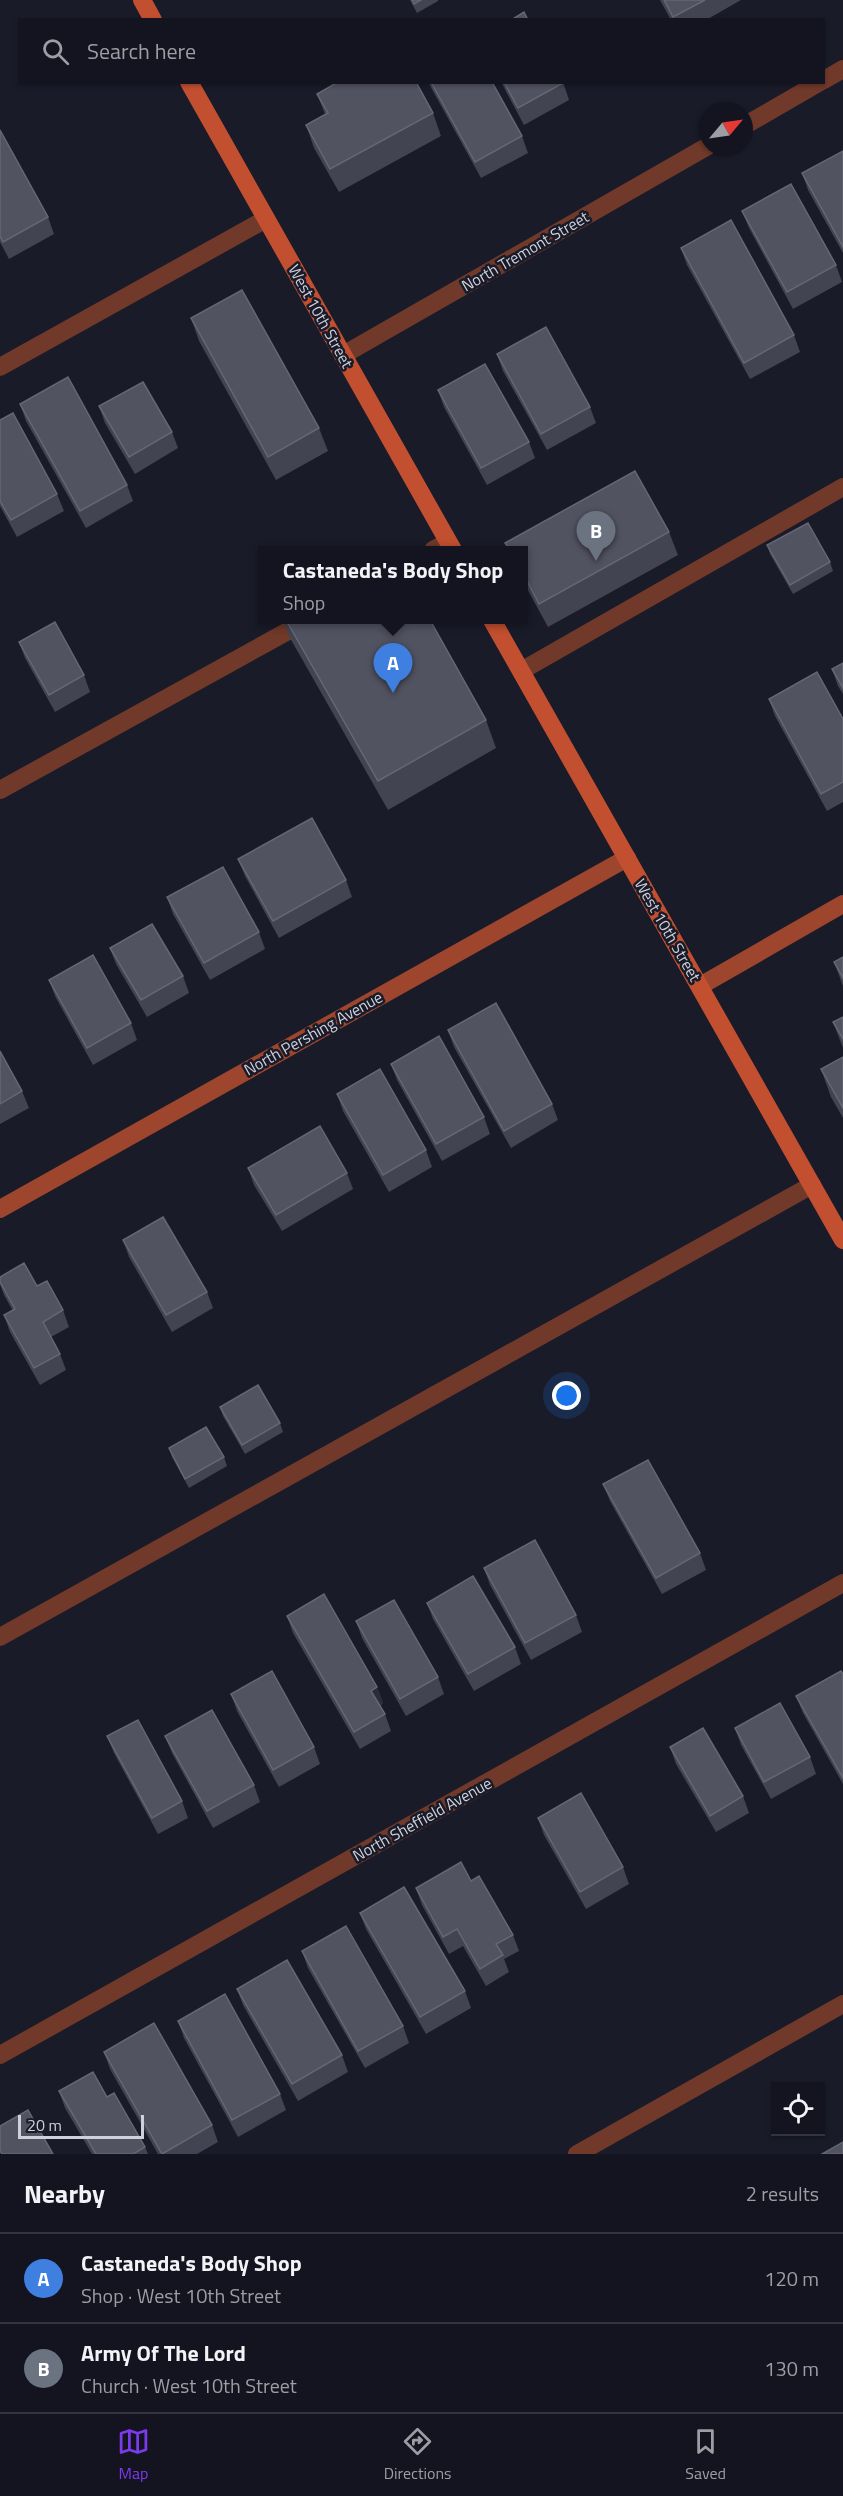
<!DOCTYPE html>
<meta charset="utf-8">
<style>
:root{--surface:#13141f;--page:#20212c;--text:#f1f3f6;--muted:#9d9ea4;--line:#32333d;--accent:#7c3aed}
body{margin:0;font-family:"Titillium Web",sans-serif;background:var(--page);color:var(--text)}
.controls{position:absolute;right:18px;bottom:18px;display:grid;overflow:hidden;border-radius:0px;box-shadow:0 2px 4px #0004}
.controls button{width:54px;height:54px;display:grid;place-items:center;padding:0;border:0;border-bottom:2px solid var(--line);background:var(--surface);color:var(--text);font:30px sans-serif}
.compass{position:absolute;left:699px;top:102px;width:54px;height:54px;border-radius:50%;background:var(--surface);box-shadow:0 2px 4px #0004;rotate:61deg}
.scale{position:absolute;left:18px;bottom:15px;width:126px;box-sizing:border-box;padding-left:6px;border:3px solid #ced1da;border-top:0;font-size:16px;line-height:21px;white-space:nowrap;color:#ced1da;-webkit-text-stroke:4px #191b29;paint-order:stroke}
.you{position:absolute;left:567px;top:1396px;width:21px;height:21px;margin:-15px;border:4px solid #fff;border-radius:50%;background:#1a73e8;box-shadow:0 0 0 9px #1a73e833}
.badge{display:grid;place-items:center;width:39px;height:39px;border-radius:50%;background:var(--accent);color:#fff;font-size:20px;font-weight:700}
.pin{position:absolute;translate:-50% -50px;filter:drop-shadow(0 2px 3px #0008)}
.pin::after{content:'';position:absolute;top:32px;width:21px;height:18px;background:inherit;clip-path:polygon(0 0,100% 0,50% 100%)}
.popup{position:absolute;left:258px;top:546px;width:270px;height:78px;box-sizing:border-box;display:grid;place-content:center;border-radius:0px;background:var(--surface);filter:drop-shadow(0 2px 4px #0005);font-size:20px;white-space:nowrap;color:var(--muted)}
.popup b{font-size:22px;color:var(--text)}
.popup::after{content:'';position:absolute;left:50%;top:100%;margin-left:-12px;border:12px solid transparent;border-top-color:var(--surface)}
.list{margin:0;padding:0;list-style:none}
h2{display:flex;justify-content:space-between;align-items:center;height:78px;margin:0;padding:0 24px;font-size:26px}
h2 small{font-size:20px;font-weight:400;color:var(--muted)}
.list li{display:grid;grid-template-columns:39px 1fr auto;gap:18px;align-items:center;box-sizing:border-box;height:90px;padding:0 24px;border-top:2px solid var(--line)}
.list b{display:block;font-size:22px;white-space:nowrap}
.list p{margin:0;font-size:20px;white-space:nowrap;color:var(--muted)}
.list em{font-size:20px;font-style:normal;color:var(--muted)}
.icon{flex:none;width:33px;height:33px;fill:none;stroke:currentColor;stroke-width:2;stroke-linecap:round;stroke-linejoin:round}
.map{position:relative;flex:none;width:843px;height:2154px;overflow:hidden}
.search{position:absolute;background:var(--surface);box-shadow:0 2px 4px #0004;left:18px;right:18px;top:18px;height:66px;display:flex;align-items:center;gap:15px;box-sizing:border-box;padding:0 21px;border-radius:0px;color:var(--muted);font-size:22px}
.sheet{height:258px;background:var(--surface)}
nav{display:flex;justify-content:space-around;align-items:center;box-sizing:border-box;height:84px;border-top:2px solid var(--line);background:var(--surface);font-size:16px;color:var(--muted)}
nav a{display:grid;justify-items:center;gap:3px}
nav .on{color:var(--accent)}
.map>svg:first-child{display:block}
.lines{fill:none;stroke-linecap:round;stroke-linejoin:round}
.lane{stroke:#703929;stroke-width:18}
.street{stroke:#703929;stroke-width:18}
.secondary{stroke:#9e462d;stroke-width:18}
.primary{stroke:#c24f2f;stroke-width:18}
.wall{fill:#424452}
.shaded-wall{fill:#2c2d3c}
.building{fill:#525361;stroke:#656774;stroke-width:1.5}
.labels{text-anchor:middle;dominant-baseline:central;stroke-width:5;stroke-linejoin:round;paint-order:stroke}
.street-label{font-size:16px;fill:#ced1da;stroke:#191b29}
</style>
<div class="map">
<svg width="843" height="2154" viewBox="0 0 843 2154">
<rect width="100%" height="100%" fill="#191b29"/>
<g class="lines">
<!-- lane -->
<g class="lane">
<path d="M433,550L448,542"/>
<path d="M521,671L843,487"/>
<path d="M0,790L308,620"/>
<path d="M0,1637L812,1185"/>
<path d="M577,2154L843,2004"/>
</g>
<!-- street -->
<g class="street">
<path d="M824,80L843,69"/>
<path d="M744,126L820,82"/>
<path d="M343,355L708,146"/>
<path d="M0,367L266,219"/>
<path d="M0,2055L843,1583"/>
</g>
<!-- secondary -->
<g class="secondary">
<path d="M700,986L843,904"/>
<path d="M0,1209L627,858"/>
</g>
<!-- primary -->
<g class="primary">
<path d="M142,0L153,20"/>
<path d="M189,82L453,550"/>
<path d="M492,620L843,1240"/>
</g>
</g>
<!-- wall -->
<g class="wall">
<path d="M410,0H438V1L417,13Z"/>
<path d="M660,0H741L706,20H671Z"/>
<path d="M428,82H492L522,136L528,153L481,178Z"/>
<path d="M501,82H563L569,100L524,125Z"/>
<path d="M317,94L433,113L441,136L339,192L314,148L306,125L325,114Z"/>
<path d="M0,130L48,217L54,234L9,259L0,242Z"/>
<path d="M843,151V253L808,190L802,173Z"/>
<path d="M742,211L836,265L842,282L793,309L749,228Z"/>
<path d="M681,248L794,335L800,352L750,379L687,265Z"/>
<path d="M191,318L319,428L328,451L276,480L199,341Z"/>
<path d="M497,354L590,407L596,423L547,450L503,371Z"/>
<path d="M438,390L529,442L535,458L487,485L444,407Z"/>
<path d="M20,404L127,485L133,501L86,528L26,421Z"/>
<path d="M99,406L172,432L178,448L135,474L105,423Z"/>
<path d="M0,420L57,494L64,511L17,537L0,506Z"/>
<path d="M669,532L678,555L548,627L524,583V550H508L505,543Z"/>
<path d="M767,545L830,562L833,571L793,594L770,554Z"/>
<path d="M283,620H430L486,720L496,748L388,810L290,638Z"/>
<path d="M19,642L84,675L90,692L55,712L25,658Z"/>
<path d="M843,663V694L838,686L832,669Z"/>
<path d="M769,699L843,719V802L827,811L775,716Z"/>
<path d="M238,859L346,880L352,897L279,938L245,876Z"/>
<path d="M167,897L259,932L265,949L210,980L173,914Z"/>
<path d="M110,948L183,976L189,993L147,1017L116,964Z"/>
<path d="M843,957V986L834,962Z"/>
<path d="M49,980L131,1023L137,1040L93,1065L55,996Z"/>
<path d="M843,1017V1048L833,1022Z"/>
<path d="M448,1030L552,1104L558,1120L511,1148L454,1047Z"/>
<path d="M0,1051L22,1091L29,1108L0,1124Z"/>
<path d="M843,1057V1118L831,1097L821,1069Z"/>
<path d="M391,1064L484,1117L490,1134L442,1161L397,1080Z"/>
<path d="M337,1094L426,1150L432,1167L389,1192L343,1111Z"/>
<path d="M248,1168L347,1173L353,1189L282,1231L254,1185Z"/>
<path d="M123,1240L207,1292L213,1308L172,1332L129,1257Z"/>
<path d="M0,1277L37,1286L63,1310L69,1327L51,1337L60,1354L66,1370L40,1385L10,1332L4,1315L13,1311L4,1295L0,1284Z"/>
<path d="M220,1407L280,1423L283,1432L245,1454L223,1416Z"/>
<path d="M169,1448L224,1457L227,1466L189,1488L172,1457Z"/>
<path d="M603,1484L700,1553L706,1570L662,1594L610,1501Z"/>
<path d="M484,1568L576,1615L582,1632L531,1660L490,1585Z"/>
<path d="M427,1603L515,1647L521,1664L474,1691L433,1619Z"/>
<path d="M287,1616L377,1687L383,1703L380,1706L385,1714L391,1731L360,1749L293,1633Z"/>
<path d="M356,1621L438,1677L444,1694L406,1716L362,1638Z"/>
<path d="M843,1674V1784L803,1713L796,1696Z"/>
<path d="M231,1694L314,1747L320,1764L279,1787L237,1711Z"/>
<path d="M735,1728L810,1757L816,1774L771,1799L741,1745Z"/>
<path d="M107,1736L182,1801L188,1818L158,1834L114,1753Z"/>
<path d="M165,1736L254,1785L260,1802L213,1828L172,1753Z"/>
<path d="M670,1747L743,1796L749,1813L716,1832L676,1764Z"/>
<path d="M538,1818L623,1867L629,1884L586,1909L544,1835Z"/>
<path d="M471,1881L513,1935L519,1951L504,1959L509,1972L486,1986L463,1946L449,1954L422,1905L416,1888Z"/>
<path d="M360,1913L465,1991L471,2008L426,2034L366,1929Z"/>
<path d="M302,1951L403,2026L409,2043L365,2068L308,1968Z"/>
<path d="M237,1989L342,2055L348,2072L298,2101L243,2005Z"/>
<path d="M178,2021L280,2094L286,2110L238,2137L184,2038Z"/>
<path d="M104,2052L212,2125L218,2142L197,2154H158L110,2069Z"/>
<path d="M59,2091L107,2097L145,2147L148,2154H92L65,2108Z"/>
</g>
<!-- shaded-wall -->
<path class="shaded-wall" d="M377,1687L383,1703L377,1707L371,1691Z"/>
<!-- building -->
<g class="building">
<path d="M412,0H421L414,4Z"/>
<path d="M664,0H705L673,17Z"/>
<path d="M524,12L528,20H511Z"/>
<path d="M338,82H416L433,113L330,169L306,125L328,113L317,94Z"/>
<path d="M431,82H492L522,136L475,162Z"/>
<path d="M504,82H563V83L518,108Z"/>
<path d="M0,130L48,217L3,242L0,236Z"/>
<path d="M843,151V247L802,173Z"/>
<path d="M791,184L836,265L787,292L742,211Z"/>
<path d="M731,220L794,335L744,363L681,248Z"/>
<path d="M242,290L319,428L268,457L191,318Z"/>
<path d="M546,327L590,407L541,434L497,354Z"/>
<path d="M485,364L529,442L481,468L438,390Z"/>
<path d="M68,377L127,485L80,511L20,404Z"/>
<path d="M143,382L172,432L129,457L99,406Z"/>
<path d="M13,413L57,494L11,520L0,501V420Z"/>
<path d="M635,471L669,532L539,604L524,575V550H510L505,543Z"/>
<path d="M808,523L830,562L790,585L767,545Z"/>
<path d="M286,620H430L486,720L378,781Z"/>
<path d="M55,622L84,675L49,695L19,642Z"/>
<path d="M843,663V688L832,669Z"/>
<path d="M817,672L843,719V782L821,794L769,699Z"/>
<path d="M312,818L346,880L273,921L238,859Z"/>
<path d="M223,867L259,932L204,963L167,897Z"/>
<path d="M152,924L183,976L141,1000L110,948Z"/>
<path d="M93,955L131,1023L87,1048L49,980Z"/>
<path d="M843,957V978L834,962Z"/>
<path d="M496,1003L552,1104L504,1131L448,1030Z"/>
<path d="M843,1017V1039L833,1022Z"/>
<path d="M439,1036L484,1117L436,1144L391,1064Z"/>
<path d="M0,1051L22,1091L0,1104Z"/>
<path d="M843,1057V1108L821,1069Z"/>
<path d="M380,1069L426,1150L383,1175L337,1094Z"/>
<path d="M320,1126L347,1173L276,1215L248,1168Z"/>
<path d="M163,1217L207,1292L166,1315L123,1240Z"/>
<path d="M24,1263L37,1286L47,1281L63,1310L43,1322L60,1354L34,1368L4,1315L15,1309L0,1282V1277Z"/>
<path d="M258,1385L280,1423L242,1445L220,1407Z"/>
<path d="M206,1427L224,1457L185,1479L169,1448Z"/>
<path d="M648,1460L700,1553L656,1578L603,1484Z"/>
<path d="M535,1540L576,1615L525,1643L484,1568Z"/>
<path d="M473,1576L515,1647L468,1674L427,1603Z"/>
<path d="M324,1594L377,1687L371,1691L385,1714L354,1732L287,1616Z"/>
<path d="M394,1600L438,1677L400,1699L356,1621Z"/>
<path d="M272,1671L314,1747L273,1770L231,1694Z"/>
<path d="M841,1671L843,1674V1778L796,1696Z"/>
<path d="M780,1703L810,1757L764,1782L735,1728Z"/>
<path d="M212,1710L254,1785L207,1811L165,1736Z"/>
<path d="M138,1720L182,1801L152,1818L107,1736Z"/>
<path d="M703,1728L743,1796L710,1816L670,1747Z"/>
<path d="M581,1793L623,1867L580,1892L538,1818Z"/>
<path d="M461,1862L471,1881L479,1876L513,1935L496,1944L503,1955L480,1969L457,1929L443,1937L416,1888Z"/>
<path d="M404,1887L465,1991L420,2017L360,1913Z"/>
<path d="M346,1926L403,2026L358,2051L302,1951Z"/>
<path d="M287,1960L342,2055L292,2084L237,1989Z"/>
<path d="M225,1994L280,2094L232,2120L178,2021Z"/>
<path d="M154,2023L212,2125L162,2154L104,2052Z"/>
<path d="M93,2072L107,2097L114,2093L145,2147L133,2154H96L59,2091Z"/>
<path d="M28,2110L53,2154H2L0,2151V2126Z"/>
<path d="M843,2142V2154H822Z"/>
</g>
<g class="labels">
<!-- street labels -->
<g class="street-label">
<text transform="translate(525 251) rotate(-30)">North Tremont Street</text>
<text transform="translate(321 316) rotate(61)">West 10th Street</text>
<text transform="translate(668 930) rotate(60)">West 10th Street</text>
<text transform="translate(313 1033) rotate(-29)">North Pershing Avenue</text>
<text transform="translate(422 1819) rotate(-29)">North Sheffield Avenue</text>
</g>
</g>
</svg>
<div class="controls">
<button><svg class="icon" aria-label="locate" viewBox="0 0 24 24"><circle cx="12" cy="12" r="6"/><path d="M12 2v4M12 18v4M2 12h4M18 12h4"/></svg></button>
</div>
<svg class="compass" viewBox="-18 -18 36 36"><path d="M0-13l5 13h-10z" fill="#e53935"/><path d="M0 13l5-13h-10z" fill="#9d9ea4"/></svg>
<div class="scale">20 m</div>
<div class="you"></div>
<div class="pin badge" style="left:393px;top:693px;background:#3f7fe0">A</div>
<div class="popup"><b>Castaneda's Body Shop</b>Shop</div>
<div class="pin badge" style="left:596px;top:561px;background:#6b7280">B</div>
<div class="search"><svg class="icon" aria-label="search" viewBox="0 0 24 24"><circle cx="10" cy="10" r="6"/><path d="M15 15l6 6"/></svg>Search here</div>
</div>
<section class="sheet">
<h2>Nearby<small>2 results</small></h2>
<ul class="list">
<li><span class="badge" style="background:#3f7fe0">A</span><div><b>Castaneda's Body Shop</b><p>Shop · West 10th Street</p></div><em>120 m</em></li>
<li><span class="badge" style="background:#6b7280">B</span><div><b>Army Of The Lord</b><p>Church · West 10th Street</p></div><em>130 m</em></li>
</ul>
</section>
<nav>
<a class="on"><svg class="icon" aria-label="map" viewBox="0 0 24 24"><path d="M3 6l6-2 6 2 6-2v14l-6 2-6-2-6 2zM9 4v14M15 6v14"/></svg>Map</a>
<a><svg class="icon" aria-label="directions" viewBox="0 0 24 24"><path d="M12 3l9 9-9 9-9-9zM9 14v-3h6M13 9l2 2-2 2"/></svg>Directions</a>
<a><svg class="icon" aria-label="saved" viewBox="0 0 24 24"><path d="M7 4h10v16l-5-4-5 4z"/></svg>Saved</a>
</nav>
